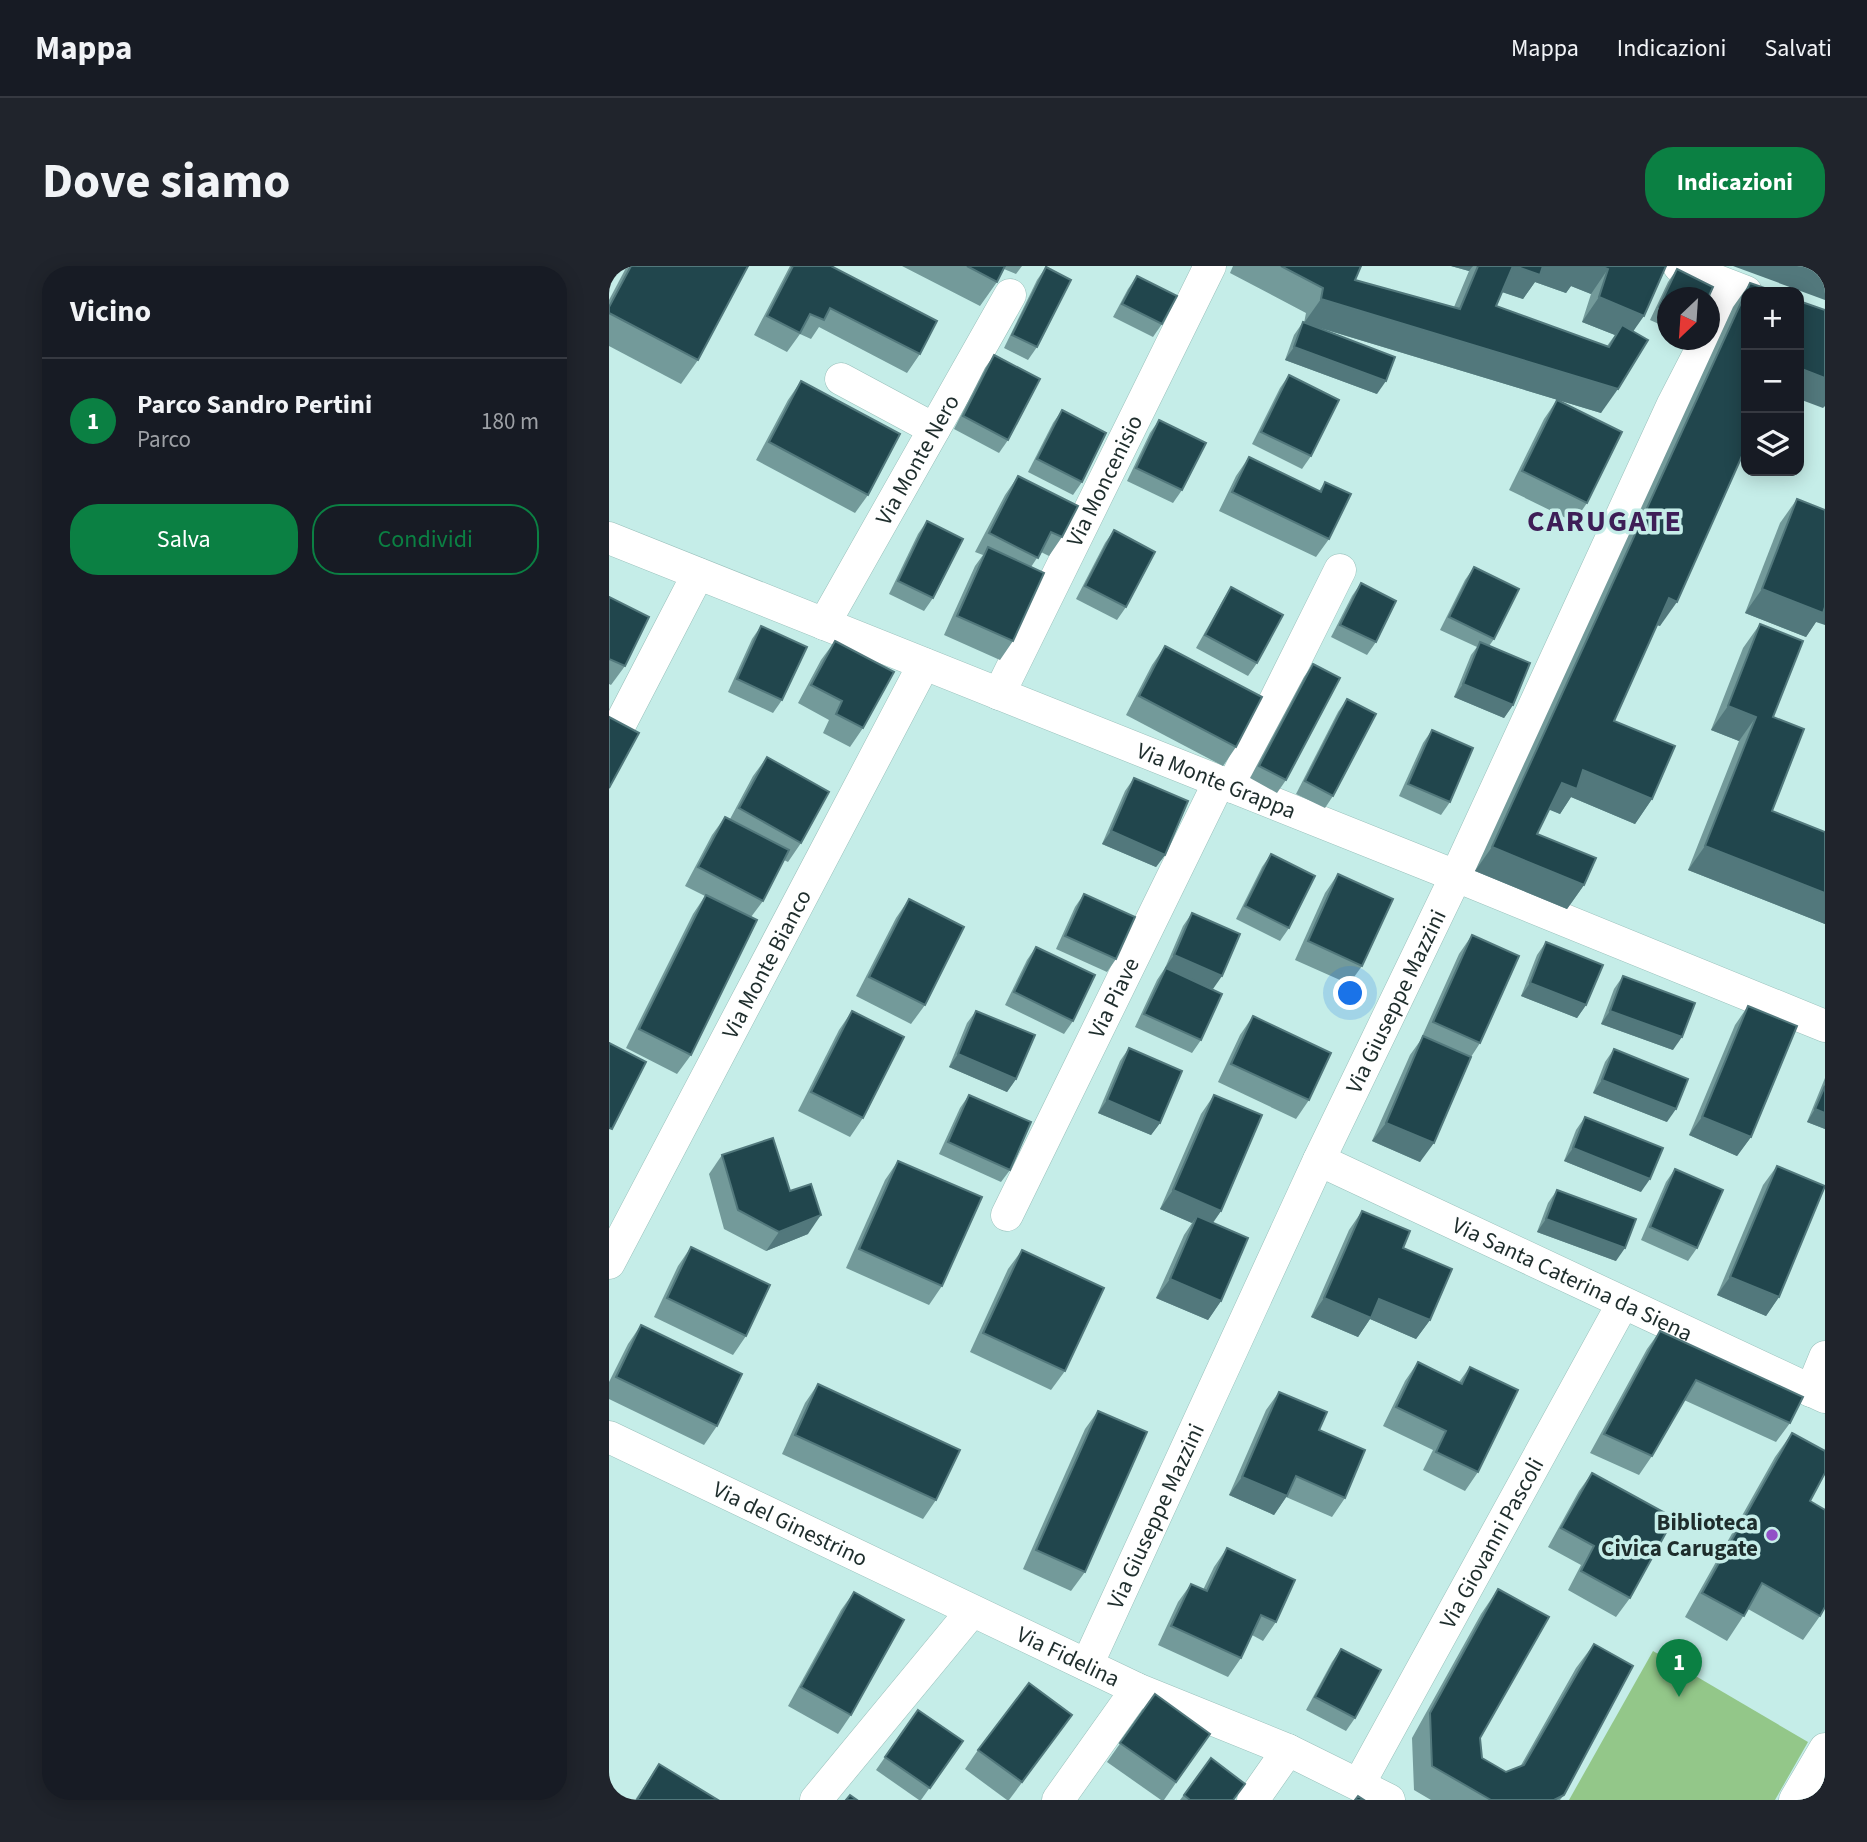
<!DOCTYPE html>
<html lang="it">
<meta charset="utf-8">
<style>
:root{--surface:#171b24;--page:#20242c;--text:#f1f3f6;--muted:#9ea1a6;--line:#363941;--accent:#0b8043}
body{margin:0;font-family:"Source Sans 3",sans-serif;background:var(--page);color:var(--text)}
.controls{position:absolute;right:21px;top:21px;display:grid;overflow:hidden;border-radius:14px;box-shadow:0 4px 18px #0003}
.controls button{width:63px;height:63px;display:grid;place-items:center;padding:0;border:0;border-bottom:2px solid var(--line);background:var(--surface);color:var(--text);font:35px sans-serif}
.compass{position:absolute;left:1048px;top:21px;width:63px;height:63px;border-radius:50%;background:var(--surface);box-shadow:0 4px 18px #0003;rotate:205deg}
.you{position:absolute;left:742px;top:728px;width:24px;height:24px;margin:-18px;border:5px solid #fff;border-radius:50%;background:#1a73e8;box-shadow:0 0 0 10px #1a73e833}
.badge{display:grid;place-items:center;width:46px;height:46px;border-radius:50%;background:var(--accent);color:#fff;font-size:23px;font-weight:700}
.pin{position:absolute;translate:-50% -58px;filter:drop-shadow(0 2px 4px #0008)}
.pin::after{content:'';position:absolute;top:37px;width:24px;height:21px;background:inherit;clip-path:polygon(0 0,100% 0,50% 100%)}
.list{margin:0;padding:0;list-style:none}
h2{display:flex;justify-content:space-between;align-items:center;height:91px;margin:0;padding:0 28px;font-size:30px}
h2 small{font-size:23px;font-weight:400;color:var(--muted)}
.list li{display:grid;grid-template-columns:46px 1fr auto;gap:21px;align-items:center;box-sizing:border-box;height:126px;padding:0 28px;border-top:2px solid var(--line)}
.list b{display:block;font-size:26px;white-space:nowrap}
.list p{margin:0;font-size:23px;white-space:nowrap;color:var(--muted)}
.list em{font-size:23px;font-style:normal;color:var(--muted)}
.actions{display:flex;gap:14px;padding:21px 28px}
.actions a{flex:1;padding:16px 0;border:2px solid var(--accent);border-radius:28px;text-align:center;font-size:24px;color:var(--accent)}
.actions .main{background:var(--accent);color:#fff}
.icon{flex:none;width:38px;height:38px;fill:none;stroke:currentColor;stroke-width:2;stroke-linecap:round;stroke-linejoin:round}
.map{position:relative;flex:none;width:1216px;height:1534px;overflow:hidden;border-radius:28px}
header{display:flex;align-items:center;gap:42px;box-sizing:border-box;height:98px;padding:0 35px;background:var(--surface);border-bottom:2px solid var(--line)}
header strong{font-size:33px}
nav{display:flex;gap:38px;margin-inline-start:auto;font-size:24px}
.intro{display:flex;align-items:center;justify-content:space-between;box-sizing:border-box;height:168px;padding:0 42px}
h1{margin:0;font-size:49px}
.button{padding:18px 32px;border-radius:28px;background:var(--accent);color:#fff;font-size:24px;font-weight:700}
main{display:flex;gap:42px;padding:0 42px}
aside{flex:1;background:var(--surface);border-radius:28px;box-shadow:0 4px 18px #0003}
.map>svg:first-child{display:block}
.green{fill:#93c789}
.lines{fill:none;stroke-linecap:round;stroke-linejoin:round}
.minor-casing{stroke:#99c0bb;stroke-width:33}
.minor{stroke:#fff;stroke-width:32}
.wall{fill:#739a9a;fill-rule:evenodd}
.shaded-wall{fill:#52787c}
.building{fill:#21464d;stroke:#52787c;stroke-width:2}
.poi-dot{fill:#9251c6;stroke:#c5ede8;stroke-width:2.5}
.labels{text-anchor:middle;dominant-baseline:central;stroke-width:7;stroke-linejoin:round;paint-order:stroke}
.street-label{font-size:23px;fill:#1e2d2c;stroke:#c5ede8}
.poi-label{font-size:23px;font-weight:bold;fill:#1e2d2c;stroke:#c5ede8;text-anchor:end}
.district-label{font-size:30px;font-weight:bold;letter-spacing:2px;fill:#3e1e57;stroke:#c5ede8}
</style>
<header>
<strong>Mappa</strong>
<nav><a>Mappa</a><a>Indicazioni</a><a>Salvati</a></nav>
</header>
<div class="intro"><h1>Dove siamo</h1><a class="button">Indicazioni</a></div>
<main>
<aside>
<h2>Vicino<small></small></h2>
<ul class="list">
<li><span class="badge">1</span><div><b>Parco Sandro Pertini</b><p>Parco</p></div><em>180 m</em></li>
</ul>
<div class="actions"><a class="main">Salva</a><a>Condividi</a></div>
</aside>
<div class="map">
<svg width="1216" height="1534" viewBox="0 0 1216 1534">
<rect width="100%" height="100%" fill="#c5ede8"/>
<!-- green -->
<path class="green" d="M1044,1385L1199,1476L1166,1534H960Z"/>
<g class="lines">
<!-- minor casing -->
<g class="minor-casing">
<g id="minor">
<path d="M1070,0L1137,26"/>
<path d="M1100,67L1125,22"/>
<path d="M232,113L325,163"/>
<path id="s1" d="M0,272L847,610L1216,760"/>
<path id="s2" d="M215,358L401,29"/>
<path id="s3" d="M390,428L601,0"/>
<path d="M4,472L89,308"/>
<path d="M623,521L731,304"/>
<path id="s4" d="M710,894L1216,1131"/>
<path id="s5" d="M398,949L610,516"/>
<path id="s6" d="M0,997L315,398"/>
<path d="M1202,1125L1216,1091"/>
<path id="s7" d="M0,1171L528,1423L679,1484L780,1534"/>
<path id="s8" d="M478,1399L710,894L847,610L1064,138L1097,74"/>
<path id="s9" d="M750,1518L1014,1037"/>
<path d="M207,1534L363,1345"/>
<path d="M449,1534L528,1423"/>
<path d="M644,1534L679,1484"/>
<path d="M1186,1534L1216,1483"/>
</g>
</g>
<!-- minor -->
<use href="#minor" class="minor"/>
</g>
<!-- wall -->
<g class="wall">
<path d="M18,0H139L89,94L72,118L0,80V34Z"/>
<path d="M181,0H222L311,88L298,107L210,61L202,73L191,68L178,86L145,69Z"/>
<path d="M293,0H413L407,8L395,3L388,16L371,40Z"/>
<path d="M624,0H752L746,14L845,41L860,5L842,0H1057L1024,66L992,147L701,59L768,128L676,94L685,69L694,56L695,57L697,47L621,7ZM926,16L957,27L962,20L982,28L973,56L1006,69L998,80L887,40L893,26L914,33Z"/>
<path d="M437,1L428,81L419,94L395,82L428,14Z"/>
<path d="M1068,3L1059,32V62L1041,54L1059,16Z"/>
<path d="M528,10L553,58L544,71L504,51L519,23Z"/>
<path d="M1141,17L1051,360L1048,359L1005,455L1043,533L1026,558L962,531L951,548L940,543L928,568L975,619L958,643L866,605L1124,41Z"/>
<path d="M385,89L399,174L390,187L345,163L376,102Z"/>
<path d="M680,109L702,190L693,203L643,178L671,122Z"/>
<path d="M192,115L259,229L246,247L147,194L179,134Z"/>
<path d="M948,134L978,237L965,256L900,224L935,153Z"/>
<path d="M453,144L473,216L464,229L419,206L444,157Z"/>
<path d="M550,154L573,224L564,237L518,215L541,167Z"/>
<path d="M640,191L710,225L716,216L720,273L707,291L610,245L627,210Z"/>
<path d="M409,210L453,271L440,290L432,286L422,301L404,375L391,394L335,369L366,300L374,289L366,286L396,229Z"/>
<path d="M1188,233L1207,356L1197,371L1136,347L1171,257Z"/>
<path d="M318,255L324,332L315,345L280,328L309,268Z"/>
<path d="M505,264L517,341L508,354L467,333L496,277Z"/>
<path d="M865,301L885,373L880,380L904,439L895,452L845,431L862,389L868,381L831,364L856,314Z"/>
<path d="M752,317L767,376L758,389L722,371L743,330Z"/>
<path d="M622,321L648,397L639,410L587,382L614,334Z"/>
<path d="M0,331L16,400L2,419L0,418Z"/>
<path d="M1151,358L1164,451L1163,545L1216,566V658L1079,604L1130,475L1102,464L1134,382Z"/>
<path d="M152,360L173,434L164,447L119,426L143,373Z"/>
<path d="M226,375L254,462L241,481L214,467L220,454L189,437L212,394Z"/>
<path d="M556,380L627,481L614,500L517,449L543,399Z"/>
<path d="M704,398L677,514L668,527L641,512L695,411Z"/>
<path d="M738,433L724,530L716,542L687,528L729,446Z"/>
<path d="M823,464L841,536L832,549L790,530L814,477Z"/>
<path d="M158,491L192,577L179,596L175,594L154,635L142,651L82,789L68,808L17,782L84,648L96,630L76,620L103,569L116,551L121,553L144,510Z"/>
<path d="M525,512L556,589L547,601L493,578L516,525Z"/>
<path d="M662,588L680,662L671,675L627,653L653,601Z"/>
<path d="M729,608L753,700L740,718L686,694L716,627Z"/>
<path d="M475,628L507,693L498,706L447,683L466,641Z"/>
<path d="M300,633L316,739L302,758L247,730L287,652Z"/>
<path d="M583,647L604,723L581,713L592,774L583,787L526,761L548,714L556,702L574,660Z"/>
<path d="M863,669L871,777L862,791L811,896L763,875L801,789L811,775L850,688Z"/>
<path d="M937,676L977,739L968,752L912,730L928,689Z"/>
<path d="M427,681L464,755L455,768L396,739L418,694Z"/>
<path d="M1014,710L1064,784L992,758L1005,723Z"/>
<path d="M1139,740L1142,871L1128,890L1080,869L1126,759Z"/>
<path d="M243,745L254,852L241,871L189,845L230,764Z"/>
<path d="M367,745L407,813L398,826L340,801L358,757Z"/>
<path d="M644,750L700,834L687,853L609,816L631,769Z"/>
<path d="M520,782L551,857L542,869L489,847L511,795Z"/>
<path d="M1005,783L1058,856L984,827L996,796Z"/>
<path d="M1216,812V863L1198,856Z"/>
<path d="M360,829L401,904L392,916L330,888L351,842Z"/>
<path d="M605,829L612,945L604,957L612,1035L599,1054L547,1032L575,969L583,957L551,943L592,848Z"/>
<path d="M976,851L1032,926L955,895L967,864Z"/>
<path d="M113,889L181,925L199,968L157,985L115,963L100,908Z"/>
<path d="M289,895L333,1020L320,1039L237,1002L276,914Z"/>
<path d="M1168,900L1170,1031L1157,1050L1108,1029L1154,919Z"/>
<path d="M1066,903L1088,982L1079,995L1032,974L1057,916Z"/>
<path d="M948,924L1007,995L928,966L939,937Z"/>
<path d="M753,945L794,982L821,1054L807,1073L761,1053L749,1071L702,1051L740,964Z"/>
<path d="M82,981L137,1070L124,1089L45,1051L69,1000Z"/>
<path d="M413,984L456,1105L442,1124L361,1086L399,1003Z"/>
<path d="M32,1059L108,1160L95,1179L0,1133V1116L19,1078Z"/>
<path d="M1051,1065L1181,1157L1167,1176L1075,1134L1043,1190L1030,1209L981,1187L1038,1083Z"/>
<path d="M809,1096L850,1116L861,1101L869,1206L856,1225L814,1204L824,1184L774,1160L796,1115Z"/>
<path d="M209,1118L327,1234L314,1253L173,1188L196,1137Z"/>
<path d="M670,1126L710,1164L736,1232L723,1251L677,1231L665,1249L620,1229L657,1144Z"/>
<path d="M489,1145L476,1306L462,1325L414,1303L476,1163Z"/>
<path d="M1183,1167L1201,1235L1211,1350L1194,1374L1139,1343L1118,1375L1076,1351L1166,1191Z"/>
<path d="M983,1207L1021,1332L1007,1351L959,1324L972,1299L939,1281L970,1225Z"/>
<path d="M618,1282L667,1356L654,1375L643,1369L632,1392L619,1411L549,1379L569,1336L582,1318L594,1324L605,1301Z"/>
<path d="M889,1323L871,1472L873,1492L897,1506L911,1501L967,1402L985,1378L955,1529L951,1534H822L805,1524L803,1472L872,1348Z"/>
<path d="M245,1326L242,1449L229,1468L179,1440L232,1344Z"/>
<path d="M732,1383L746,1452L737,1465L697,1444L723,1396Z"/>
<path d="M546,1428L601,1468L555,1534H552L498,1496Z"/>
<path d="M309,1444L354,1475L312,1534H310L267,1504Z"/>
<path d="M449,1468L400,1534H398L356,1503L369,1484Z"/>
<path d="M602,1492L624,1534H571Z"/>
<path d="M50,1498L109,1534H26Z"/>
</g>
<!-- shaded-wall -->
<g class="shaded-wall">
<path d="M842,0H864L860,5Z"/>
<path d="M904,0H991L999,3L982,28L962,20L957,27L926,16L914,33L887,24Z"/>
<path d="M1124,0H1208L1216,3V34Z"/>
<path d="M990,31L1035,50L1018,74L1013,59L1006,69L973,56Z"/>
<path d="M712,33L1009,123L992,147L695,57Z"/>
<path d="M685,81L777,115L768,128L676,94Z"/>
<path d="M1190,102L1216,112V140L1214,142L1190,133Z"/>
<path d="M1153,323L1216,336V359L1207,356L1197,371L1136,347Z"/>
<path d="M1060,332L1068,336L1051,360L1043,357Z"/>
<path d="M854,418L904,439L895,452L845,431Z"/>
<path d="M1119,440L1147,451L1130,475L1102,464Z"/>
<path d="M974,504L1043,533L1026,558L962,531L951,548L936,542L953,517Z"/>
<path d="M502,565L556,589L547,601L493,578Z"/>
<path d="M1096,580L1216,627V658L1079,604Z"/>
<path d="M883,581L975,619L958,643L866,605Z"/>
<path d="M565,689L613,710L604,723L556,702Z"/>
<path d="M921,717L977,739L968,752L912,730Z"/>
<path d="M1001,745L1073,771L1064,784L992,758Z"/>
<path d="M349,788L407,813L398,826L340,801Z"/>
<path d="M993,814L1067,843L1058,856L984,827Z"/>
<path d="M498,834L551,857L542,869L489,847Z"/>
<path d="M1206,843L1216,847V863L1198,856Z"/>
<path d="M1093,851L1142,871L1128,890L1080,869Z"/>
<path d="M777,857L825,877L811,896L763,875Z"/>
<path d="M964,882L1041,913L1032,926L955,895Z"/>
<path d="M564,924L612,945L599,963L588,950L583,957L551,943Z"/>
<path d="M212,949L199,968L157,985L170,966Z"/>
<path d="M937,953L1016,982L1007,995L928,966Z"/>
<path d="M1121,1011L1170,1031L1157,1050L1108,1029Z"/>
<path d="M561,1013L612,1035L599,1054L547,1032Z"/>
<path d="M715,1032L770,1033L821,1054L807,1073L761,1053L749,1071L702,1051Z"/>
<path d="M633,1211L678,1230L665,1249L620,1229Z"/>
</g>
<!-- building -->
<g class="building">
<path d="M22,0H139L89,94L0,47V41Z"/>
<path d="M184,0H222L328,55L311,88L221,42L215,54L201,48L191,67L158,50Z"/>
<path d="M358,0H396L388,16Z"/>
<path d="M672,0H752L746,14L851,43L869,0H904L887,40L1000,81L1013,59L1039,74L1009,123L712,33L714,22Z"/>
<path d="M906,0H934L931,9Z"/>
<path d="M991,0H1057L1035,50L990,31L999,3Z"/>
<path d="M437,1L462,14L428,81L403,69Z"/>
<path d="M1068,3L1104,21L1099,32H1059V45L1050,41Z"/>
<path d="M528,10L568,30L553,58L513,38Z"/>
<path d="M1141,17L1167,26H1137V181L1068,336L1060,332L1005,455L1066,480L1043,533L974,504L968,523L953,517L928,568L987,592L975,619L883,581Z"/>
<path d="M1190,35L1216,44V112L1190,102Z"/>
<path d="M694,56L786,91L777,115L685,81Z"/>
<path d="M385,89L431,113L399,174L354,150Z"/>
<path d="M680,109L730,134L702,190L652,166Z"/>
<path d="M192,115L291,168L259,229L160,176Z"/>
<path d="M948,134L1013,166L978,237L913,205Z"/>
<path d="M453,144L497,167L473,216L428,193Z"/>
<path d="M550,154L597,177L573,224L527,202Z"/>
<path d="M640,191L712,226L716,216L742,228L720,273L623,226Z"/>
<path d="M409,210L469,240L453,271L442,266L429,292L380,267Z"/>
<path d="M1188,233L1216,244V341L1214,347L1153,323Z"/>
<path d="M318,255L354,273L324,332L289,315Z"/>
<path d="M505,264L546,286L517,341L476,320Z"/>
<path d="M379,281L435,307L404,375L348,350Z"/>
<path d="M865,301L910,323L885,373L840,351Z"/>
<path d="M752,317L787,335L767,376L731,359Z"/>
<path d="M622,321L674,349L648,397L596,369Z"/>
<path d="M0,331L40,351L16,400L0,393Z"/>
<path d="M1151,358L1194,375L1164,451L1195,463L1163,545L1216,566V627L1096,580L1147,451L1119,440Z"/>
<path d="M152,360L198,381L173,434L128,413Z"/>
<path d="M226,375L285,406L254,462L227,448L233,435L202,419Z"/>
<path d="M871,376L921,397L904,439L854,418Z"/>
<path d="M556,380L653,431L627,481L530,430Z"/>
<path d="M704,398L731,412L677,514L650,500Z"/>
<path d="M738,433L767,448L724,530L696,515Z"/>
<path d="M0,451L30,467L0,522Z"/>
<path d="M823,464L864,482L841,536L799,518Z"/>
<path d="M158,491L220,526L192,577L130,542Z"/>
<path d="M525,512L579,535L556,589L502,565Z"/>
<path d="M116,551L180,584L154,635L89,601Z"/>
<path d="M662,588L706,610L680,662L636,640Z"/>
<path d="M729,608L784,633L753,700L699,675Z"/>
<path d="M475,628L526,651L507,693L456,670Z"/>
<path d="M97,629L148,654L82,789L30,763Z"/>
<path d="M300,633L355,661L316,739L260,711Z"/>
<path d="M583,647L631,668L613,710L565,689Z"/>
<path d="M863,669L910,690L871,777L824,756Z"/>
<path d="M937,676L994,699L977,739L921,717Z"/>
<path d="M427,681L486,709L464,755L405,726Z"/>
<path d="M557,702L613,728L592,774L535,748Z"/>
<path d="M1014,710L1086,737L1073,771L1001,745Z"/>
<path d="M1139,740L1188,760L1142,871L1093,851Z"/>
<path d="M243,745L295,771L254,852L202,826Z"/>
<path d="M367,745L426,769L407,813L349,788Z"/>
<path d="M644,750L722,787L700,834L622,798Z"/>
<path d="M814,770L862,791L825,877L777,857Z"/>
<path d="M0,777L37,796L3,863L0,862Z"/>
<path d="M520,782L573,805L551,857L498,834Z"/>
<path d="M1005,783L1079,813L1067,843L993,814Z"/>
<path d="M1216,820V847L1206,843Z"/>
<path d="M360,829L422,856L401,904L339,876Z"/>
<path d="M605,829L653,849L612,945L564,924Z"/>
<path d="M976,851L1054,882L1041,913L964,882Z"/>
<path d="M164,872L181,925L202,918L212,949L170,966L129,944L113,889Z"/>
<path d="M289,895L373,931L333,1020L250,983Z"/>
<path d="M1168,900L1216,920L1170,1031L1121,1011Z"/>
<path d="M1066,903L1114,924L1088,982L1041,961Z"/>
<path d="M948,924L1027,953L1016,982L937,953Z"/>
<path d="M753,945L801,965L794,982L843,1003L821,1054L770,1033L762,1052L715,1032Z"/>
<path d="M588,950L639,972L612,1035L561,1013Z"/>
<path d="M82,981L161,1019L137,1070L58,1032Z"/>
<path d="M413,984L495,1022L456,1105L374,1067Z"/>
<path d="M32,1059L133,1108L108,1160L7,1111Z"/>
<path d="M1051,1065L1194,1131L1181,1157L1087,1114L1043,1190L995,1168Z"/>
<path d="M809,1096L853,1118L861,1101L909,1124L869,1206L827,1186L837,1165L787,1141Z"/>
<path d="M209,1118L351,1184L327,1234L186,1169Z"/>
<path d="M670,1126L718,1146L710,1164L756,1184L736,1232L687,1210L678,1230L633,1211Z"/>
<path d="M489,1145L538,1166L476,1306L427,1284Z"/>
<path d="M1183,1167L1216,1185V1207L1201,1235L1216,1244V1341L1211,1350L1153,1317L1135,1350L1093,1327Z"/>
<path d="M983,1207L1065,1252L1021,1332L972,1305L985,1280L952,1262Z"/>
<path d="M618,1282L686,1314L667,1356L652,1349L632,1392L562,1360L582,1318L598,1325Z"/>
<path d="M889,1323L940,1351L871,1472L873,1492L897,1506L915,1499L985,1378L1024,1400L955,1529L945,1534H882L823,1500L821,1447Z"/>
<path d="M245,1326L295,1354L242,1449L192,1421Z"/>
<path d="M732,1383L772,1404L746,1452L706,1431Z"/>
<path d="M420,1417L463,1449L413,1516L369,1484Z"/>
<path d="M546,1428L601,1468L567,1516L511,1477Z"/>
<path d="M309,1444L354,1475L321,1522L276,1491Z"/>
<path d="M602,1492L636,1518L624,1534H581L575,1529Z"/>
<path d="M50,1498L109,1534H28Z"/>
<path d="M241,1529L248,1534H237Z"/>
<path d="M749,1530L755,1534H746Z"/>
</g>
<!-- markers -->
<circle class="poi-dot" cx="1163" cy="1269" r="7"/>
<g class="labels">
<!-- street labels -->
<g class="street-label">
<text stroke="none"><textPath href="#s2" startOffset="189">Via Monte Nero</textPath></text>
<text stroke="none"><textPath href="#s3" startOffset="238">Via Moncenisio</textPath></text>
<text stroke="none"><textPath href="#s1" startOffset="654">Via Monte Grappa</textPath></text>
<text stroke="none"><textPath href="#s6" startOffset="338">Via Monte Bianco</textPath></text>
<text stroke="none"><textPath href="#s5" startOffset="242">Via Piave</textPath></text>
<text stroke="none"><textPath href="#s8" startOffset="732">Via Giuseppe Mazzini</textPath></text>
<text stroke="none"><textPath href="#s4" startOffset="280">Via Santa Caterina da Siena</textPath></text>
<text stroke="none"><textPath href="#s8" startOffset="164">Via Giuseppe Mazzini</textPath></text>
<text stroke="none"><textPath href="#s7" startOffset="201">Via del Ginestrino</textPath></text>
<text stroke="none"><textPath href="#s9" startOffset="275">Via Giovanni Pascoli</textPath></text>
<text stroke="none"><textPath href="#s7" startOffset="509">Via Fidelina</textPath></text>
</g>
<!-- poi labels -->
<g class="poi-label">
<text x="1149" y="1256">Biblioteca<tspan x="1149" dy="26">Civica Carugate</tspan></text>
</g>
<!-- district labels -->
<g class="district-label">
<text x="996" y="255">CARUGATE</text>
</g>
</g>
</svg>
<div class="controls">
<button>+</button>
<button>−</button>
<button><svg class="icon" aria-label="layers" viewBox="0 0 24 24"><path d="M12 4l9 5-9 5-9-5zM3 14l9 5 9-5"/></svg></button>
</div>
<svg class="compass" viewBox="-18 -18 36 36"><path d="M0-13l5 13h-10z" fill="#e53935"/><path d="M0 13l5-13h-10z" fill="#9ea1a6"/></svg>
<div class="you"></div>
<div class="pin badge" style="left:1070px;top:1431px">1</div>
</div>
</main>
